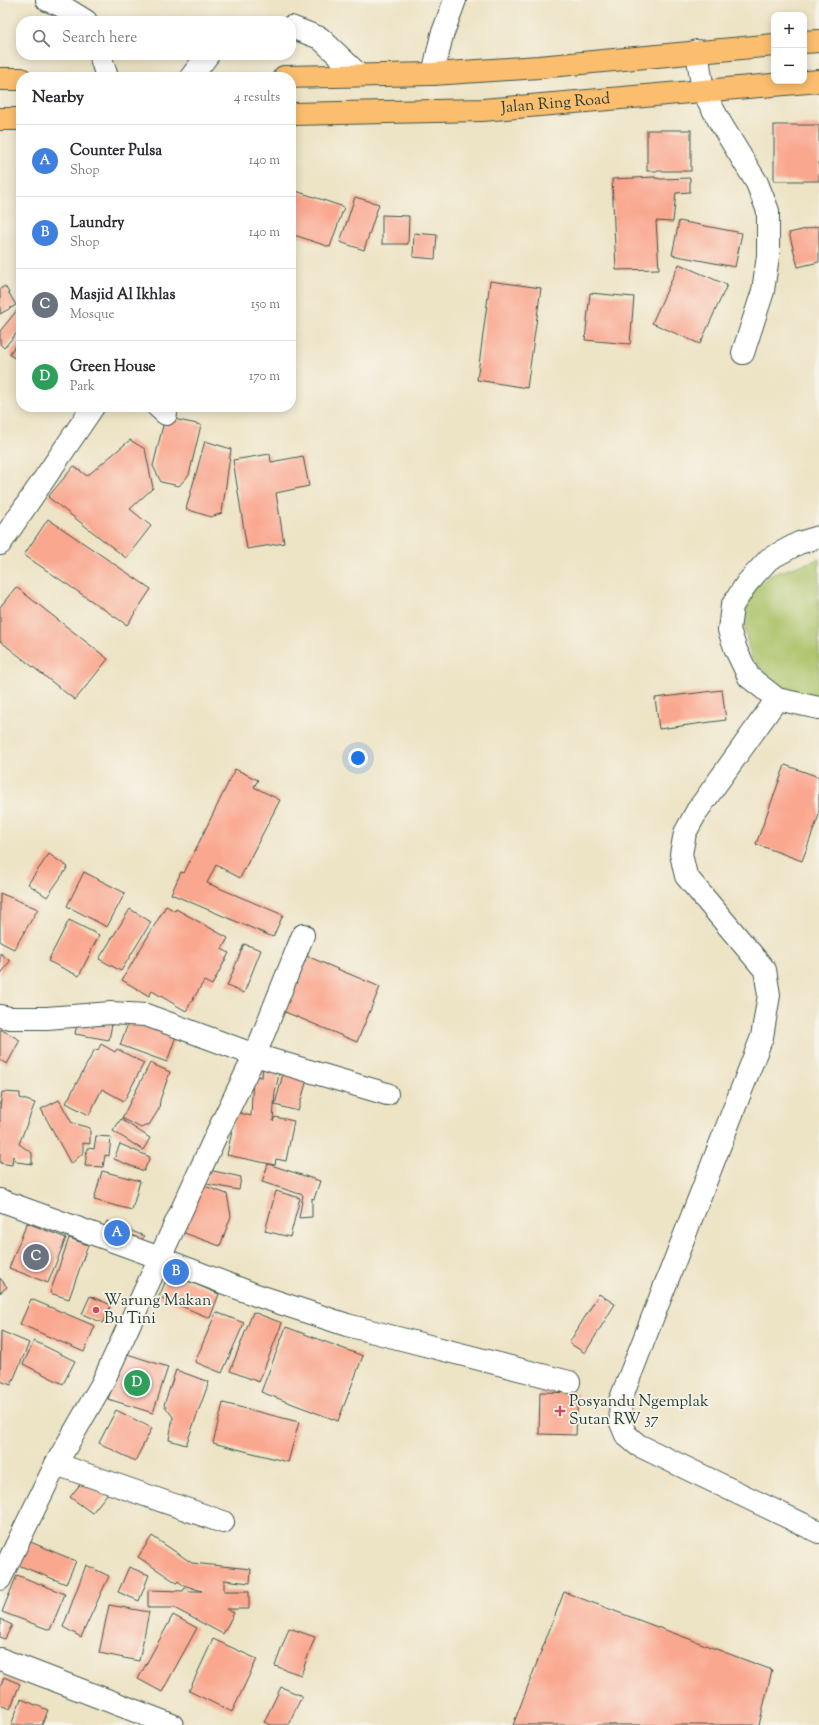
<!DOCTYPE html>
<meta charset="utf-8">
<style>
:root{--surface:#fff;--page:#f7f7f7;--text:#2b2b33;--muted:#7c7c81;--line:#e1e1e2;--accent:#d1495b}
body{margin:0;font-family:"Sorts Mill Goudy",serif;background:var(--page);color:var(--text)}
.controls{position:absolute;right:12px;top:12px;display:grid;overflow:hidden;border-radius:8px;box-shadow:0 2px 10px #0003}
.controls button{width:36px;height:36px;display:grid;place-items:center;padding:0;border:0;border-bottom:1px solid var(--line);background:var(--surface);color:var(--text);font:20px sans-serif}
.you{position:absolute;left:358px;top:758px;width:14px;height:14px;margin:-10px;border:3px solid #fff;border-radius:50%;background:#1a73e8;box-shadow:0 0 0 6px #1a73e833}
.badge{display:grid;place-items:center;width:26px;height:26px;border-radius:50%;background:var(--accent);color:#fff;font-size:13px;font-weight:700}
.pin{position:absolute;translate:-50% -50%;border:2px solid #fff;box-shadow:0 1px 4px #0006}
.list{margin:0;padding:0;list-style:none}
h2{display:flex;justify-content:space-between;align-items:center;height:52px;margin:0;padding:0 16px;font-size:17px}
h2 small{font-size:13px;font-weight:400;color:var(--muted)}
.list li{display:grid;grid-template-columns:26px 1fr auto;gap:12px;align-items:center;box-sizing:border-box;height:72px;padding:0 16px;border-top:1px solid var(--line)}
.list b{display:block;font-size:15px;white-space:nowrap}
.list p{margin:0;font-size:13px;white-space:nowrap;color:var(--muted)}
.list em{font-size:13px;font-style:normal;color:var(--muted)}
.icon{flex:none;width:22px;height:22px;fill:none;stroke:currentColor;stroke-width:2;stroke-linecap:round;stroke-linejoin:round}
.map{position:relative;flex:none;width:819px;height:1725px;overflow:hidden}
.search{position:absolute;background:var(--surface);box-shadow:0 2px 10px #0003;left:16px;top:16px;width:280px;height:44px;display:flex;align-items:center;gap:10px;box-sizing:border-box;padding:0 14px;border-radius:16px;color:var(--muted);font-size:15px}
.panel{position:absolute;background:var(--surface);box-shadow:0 2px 10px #0003;left:16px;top:72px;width:280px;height:340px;border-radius:16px}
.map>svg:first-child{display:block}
.green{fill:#abc369;stroke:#65804e}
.building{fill:#faa78f}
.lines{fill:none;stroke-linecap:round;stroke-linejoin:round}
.minor-casing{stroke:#3e564a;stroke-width:24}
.highway-casing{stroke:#3e564a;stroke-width:24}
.minor{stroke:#fff;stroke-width:22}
.highway{stroke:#fbbd6e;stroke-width:22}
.poi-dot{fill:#d1495b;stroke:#f7f3e8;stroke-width:1.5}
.labels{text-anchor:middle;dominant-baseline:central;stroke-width:3.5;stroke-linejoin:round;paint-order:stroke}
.street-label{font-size:16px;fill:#1f3d34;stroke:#f7f3e8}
.poi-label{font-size:16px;fill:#1f3d34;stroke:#f7f3e8;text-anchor:start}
</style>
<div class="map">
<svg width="819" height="1725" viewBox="0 0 819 1725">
<rect width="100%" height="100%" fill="#f7f3e8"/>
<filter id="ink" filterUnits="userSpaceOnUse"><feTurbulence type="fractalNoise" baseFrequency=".025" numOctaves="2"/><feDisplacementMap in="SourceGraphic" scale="8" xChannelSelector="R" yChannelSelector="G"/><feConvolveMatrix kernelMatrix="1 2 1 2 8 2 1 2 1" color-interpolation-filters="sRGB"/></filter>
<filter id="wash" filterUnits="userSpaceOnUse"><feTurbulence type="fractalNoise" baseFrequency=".012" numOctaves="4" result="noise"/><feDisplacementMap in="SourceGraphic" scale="16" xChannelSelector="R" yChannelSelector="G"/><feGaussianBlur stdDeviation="0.9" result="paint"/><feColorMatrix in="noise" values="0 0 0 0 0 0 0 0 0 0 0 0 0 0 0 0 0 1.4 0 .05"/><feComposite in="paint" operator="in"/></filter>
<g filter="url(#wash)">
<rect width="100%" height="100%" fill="#ede3c5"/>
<!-- green -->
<path class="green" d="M819,559V701L779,689L751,657L742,617L752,589L771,575Z"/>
<g id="blocks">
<!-- building -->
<g class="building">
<rect x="774" y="125" width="45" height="56"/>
<rect x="647" y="130" width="44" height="41"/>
<path d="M655,177V178L661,179L690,178V192L676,193L673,222L656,221L659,269L616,270L612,179Z"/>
<path d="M296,191L344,207L330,247L291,234V206Z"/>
<path d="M355,197L379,204L364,250L340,242Z"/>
<path d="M382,215L409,216L408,244H382Z"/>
<path d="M679,221L742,233L735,267L672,255Z"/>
<path d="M819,226V262L798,267L789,233Z"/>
<path d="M414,233L437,235L435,259L413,257Z"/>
<path d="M679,264L727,285L700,344L652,323Z"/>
<path d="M490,281L541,288L527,388L477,380Z"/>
<path d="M5,286L16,305L0,314V289Z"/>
<path d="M590,293L634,297L630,344L585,340Z"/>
<path d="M19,308L21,309V328L4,348L0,344V331Z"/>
<path d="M21,339V363L9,354Z"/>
<path d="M165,417L201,425L189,475L179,486L161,482L153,466Z"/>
<path d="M130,440L145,449L153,488L130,509L151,526L126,558L48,497L74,466L87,476Z"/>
<path d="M205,441L231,449L222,513L211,517L186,509Z"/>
<path d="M270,454L271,462L303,456L309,486L276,493L284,543L247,549L233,460Z"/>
<path d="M48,519L151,589L127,625L24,555Z"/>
<path d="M16,587L108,659L75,700L0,641V607Z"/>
<path d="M722,690L726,720L659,729L655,698Z"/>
<path d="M785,765L819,777V815L802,861L756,844Z"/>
<path d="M235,769L258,780L254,787L280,800L240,878L216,865L207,883L283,915L273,937L171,894L181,872L184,873Z"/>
<path d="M49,854L68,867L47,897L28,884Z"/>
<path d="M84,872L125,893L107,927L67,906Z"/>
<path d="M0,893L38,909L14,949L0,942Z"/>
<path d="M166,906L175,911L176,909L228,938L222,949L229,953L212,985L204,981L186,1011L152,991L149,996L122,980Z"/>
<path d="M130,909L151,922L121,971L99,959Z"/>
<path d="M69,920L99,935L79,976L48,961Z"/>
<path d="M244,944L261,950L244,993L227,986Z"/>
<path d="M0,953L10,961L0,975Z"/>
<path d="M302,954L380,987L357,1042L278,1009Z"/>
<path d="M131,1016L177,1033L167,1062L120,1045Z"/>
<path d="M78,1018L112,1024L109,1040L75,1034Z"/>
<path d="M0,1029L20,1040L7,1064L0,1060Z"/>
<path d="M101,1044L115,1052L117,1049L144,1063L124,1101L102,1089L89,1115L66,1103L95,1049L98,1050Z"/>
<path d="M263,1062L281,1065L275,1092L273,1121L275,1117L294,1121L286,1161L276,1159L275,1165L227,1155L236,1112L251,1116L253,1076L262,1077Z"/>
<path d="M150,1063L170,1072L160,1100L159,1109L149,1125L141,1128L122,1118Z"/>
<path d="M285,1066L309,1073L298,1111L275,1105Z"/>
<path d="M2,1092L20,1093V1098L35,1103L19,1144L32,1153V1164L17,1162L13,1156L12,1165L0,1163V1108Z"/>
<path d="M59,1100L72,1123L90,1128V1144L83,1143V1153L71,1164L41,1109Z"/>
<path d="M121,1119L150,1138L143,1150L113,1131Z"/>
<path d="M96,1136L111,1137L109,1156L105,1155L103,1167L85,1166L87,1148L94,1149Z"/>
<path d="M120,1144L150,1157L144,1171L114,1159Z"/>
<path d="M268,1164L320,1181L314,1199L312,1198V1217L299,1218L303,1195L262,1182Z"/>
<path d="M209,1170L241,1177L239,1190L206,1184Z"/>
<path d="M102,1171L140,1181L132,1210L94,1200Z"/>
<path d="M202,1185L227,1194L231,1216L220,1246L179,1231Z"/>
<path d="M276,1191L300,1198L290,1237L265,1231Z"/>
<path d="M107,1221L144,1236L139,1246L103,1232Z"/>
<path d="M27,1223L66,1238L48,1283L9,1268Z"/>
<path d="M69,1238L88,1245L69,1299L50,1293Z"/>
<path d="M169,1273L219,1294L210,1318L159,1297Z"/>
<path d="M0,1278L7,1287L0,1293Z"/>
<path d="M599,1294L615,1304L585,1353L569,1343Z"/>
<path d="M90,1296L111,1305L103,1323L82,1314Z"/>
<path d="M31,1299L95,1326L84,1352L20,1324Z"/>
<path d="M216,1312L244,1323L222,1373L195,1362Z"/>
<path d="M253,1312L282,1323L259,1382L230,1371Z"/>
<path d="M286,1327L363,1356L338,1421L261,1392Z"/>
<path d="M1,1331L29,1343L11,1385L0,1381Z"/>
<path d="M34,1341L75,1361L63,1384L23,1364Z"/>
<path d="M124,1353L168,1367L153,1413L108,1399Z"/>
<path d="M176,1370L209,1382L186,1445L169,1440L173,1417L164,1405Z"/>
<path d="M540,1392L578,1393L576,1435L539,1434Z"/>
<path d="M223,1403L299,1422L288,1462L213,1443Z"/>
<path d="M116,1410L152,1428L135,1461L99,1443Z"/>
<path d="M86,1477L108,1493L92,1513L70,1497Z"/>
<path d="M152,1536L192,1563L251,1569L250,1583L224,1580V1591H249V1609H226L234,1613L223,1634L174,1608H148V1590L183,1591L185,1588L190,1591H202L183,1585L178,1581L177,1583L138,1557Z"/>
<path d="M28,1541L76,1561L66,1584L18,1565Z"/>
<path d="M86,1565L109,1576L81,1637L63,1627Z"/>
<path d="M129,1567L149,1575L139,1601L118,1592Z"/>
<path d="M17,1575L65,1594L50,1630L2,1612Z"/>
<path d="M564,1592L772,1670L759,1725H513Z"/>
<path d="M109,1605L149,1612L139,1661L99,1653Z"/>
<path d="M173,1615L197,1628L162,1692L138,1679Z"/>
<path d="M0,1619L12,1625L5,1639L0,1637Z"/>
<path d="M289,1628L315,1637L301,1675L275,1666Z"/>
<path d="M213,1639L257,1659L232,1712L189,1691Z"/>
<path d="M4,1677L20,1684L10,1709L0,1705V1687Z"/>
<path d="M281,1687L302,1696L288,1725H271L264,1722Z"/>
<path d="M21,1699L48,1710L42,1725H11Z"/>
</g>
</g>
</g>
<g filter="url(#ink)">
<use href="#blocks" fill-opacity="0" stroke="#3e564a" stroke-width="1"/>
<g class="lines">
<!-- minor casing -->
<g class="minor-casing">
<g id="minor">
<path d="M47,0L60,5L86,21"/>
<path d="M291,27L320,38L359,75"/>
<path d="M697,51L703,91L721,124L757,183L768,211V256L763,291L743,353"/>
<path d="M100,55L107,77"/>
<path d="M433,74L442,35L455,0"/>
<path d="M191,77L208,55"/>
<path d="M158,407L166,414"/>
<path d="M819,537L799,543L769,559L747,583L732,606L729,630L736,650L749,677L777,699L819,708"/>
<path d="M0,544L93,407"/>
<path d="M777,699L697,811L685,833L681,854L686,876L765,970L769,995L762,1037L620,1401L621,1423L626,1435L638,1445L819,1532"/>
<path d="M0,1016L10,1018H47L111,1013L146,1015L255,1055L387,1094"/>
<path d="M0,1200L160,1258L256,1295L347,1325L569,1382"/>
<path d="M56,1464L223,1522"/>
<path d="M0,1579L56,1464L102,1384L218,1131L255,1055L303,935"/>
<path d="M0,1659L172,1725"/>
</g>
</g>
<!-- highway casing -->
<g class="highway-casing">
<g id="highway">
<path d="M804,42L819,41"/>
<path d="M284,77L433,74L539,67L774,45"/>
<path d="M0,79H21"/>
<path id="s1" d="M291,114L483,110L819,81"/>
<path d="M0,119H21"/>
</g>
</g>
<!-- minor -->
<use href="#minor" class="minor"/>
<!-- highway -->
<use href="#highway" class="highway"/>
</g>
</g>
<!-- markers -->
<g class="poi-dot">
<circle cx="96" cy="1310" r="4"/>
<path d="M558 1405h4v4h4v4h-4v4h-4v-4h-4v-4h4z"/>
</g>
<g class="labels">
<!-- street labels -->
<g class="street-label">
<text stroke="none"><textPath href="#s1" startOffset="265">Jalan Ring Road</textPath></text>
</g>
<!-- poi labels -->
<g class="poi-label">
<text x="104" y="1301">Warung Makan<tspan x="104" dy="18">Bu Tini</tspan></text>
<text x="569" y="1402">Posyandu Ngemplak<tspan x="569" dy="18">Sutan RW 37</tspan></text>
</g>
</g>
</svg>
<div class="controls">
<button>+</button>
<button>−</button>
</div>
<div class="you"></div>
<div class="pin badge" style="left:117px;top:1233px;background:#3f7fe0">A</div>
<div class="pin badge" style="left:176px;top:1272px;background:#3f7fe0">B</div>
<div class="pin badge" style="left:36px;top:1257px;background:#6b7280">C</div>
<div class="pin badge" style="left:137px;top:1383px;background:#2e9e5b">D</div>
<div class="search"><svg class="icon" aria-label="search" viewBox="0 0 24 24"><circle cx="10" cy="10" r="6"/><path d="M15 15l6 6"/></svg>Search here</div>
<section class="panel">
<h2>Nearby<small>4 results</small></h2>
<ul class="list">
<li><span class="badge" style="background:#3f7fe0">A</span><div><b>Counter Pulsa</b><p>Shop</p></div><em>140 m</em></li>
<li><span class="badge" style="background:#3f7fe0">B</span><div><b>Laundry</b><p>Shop</p></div><em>140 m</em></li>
<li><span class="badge" style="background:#6b7280">C</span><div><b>Masjid Al Ikhlas</b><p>Mosque</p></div><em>150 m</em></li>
<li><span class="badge" style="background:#2e9e5b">D</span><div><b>Green House</b><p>Park</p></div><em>170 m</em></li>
</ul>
</section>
</div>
